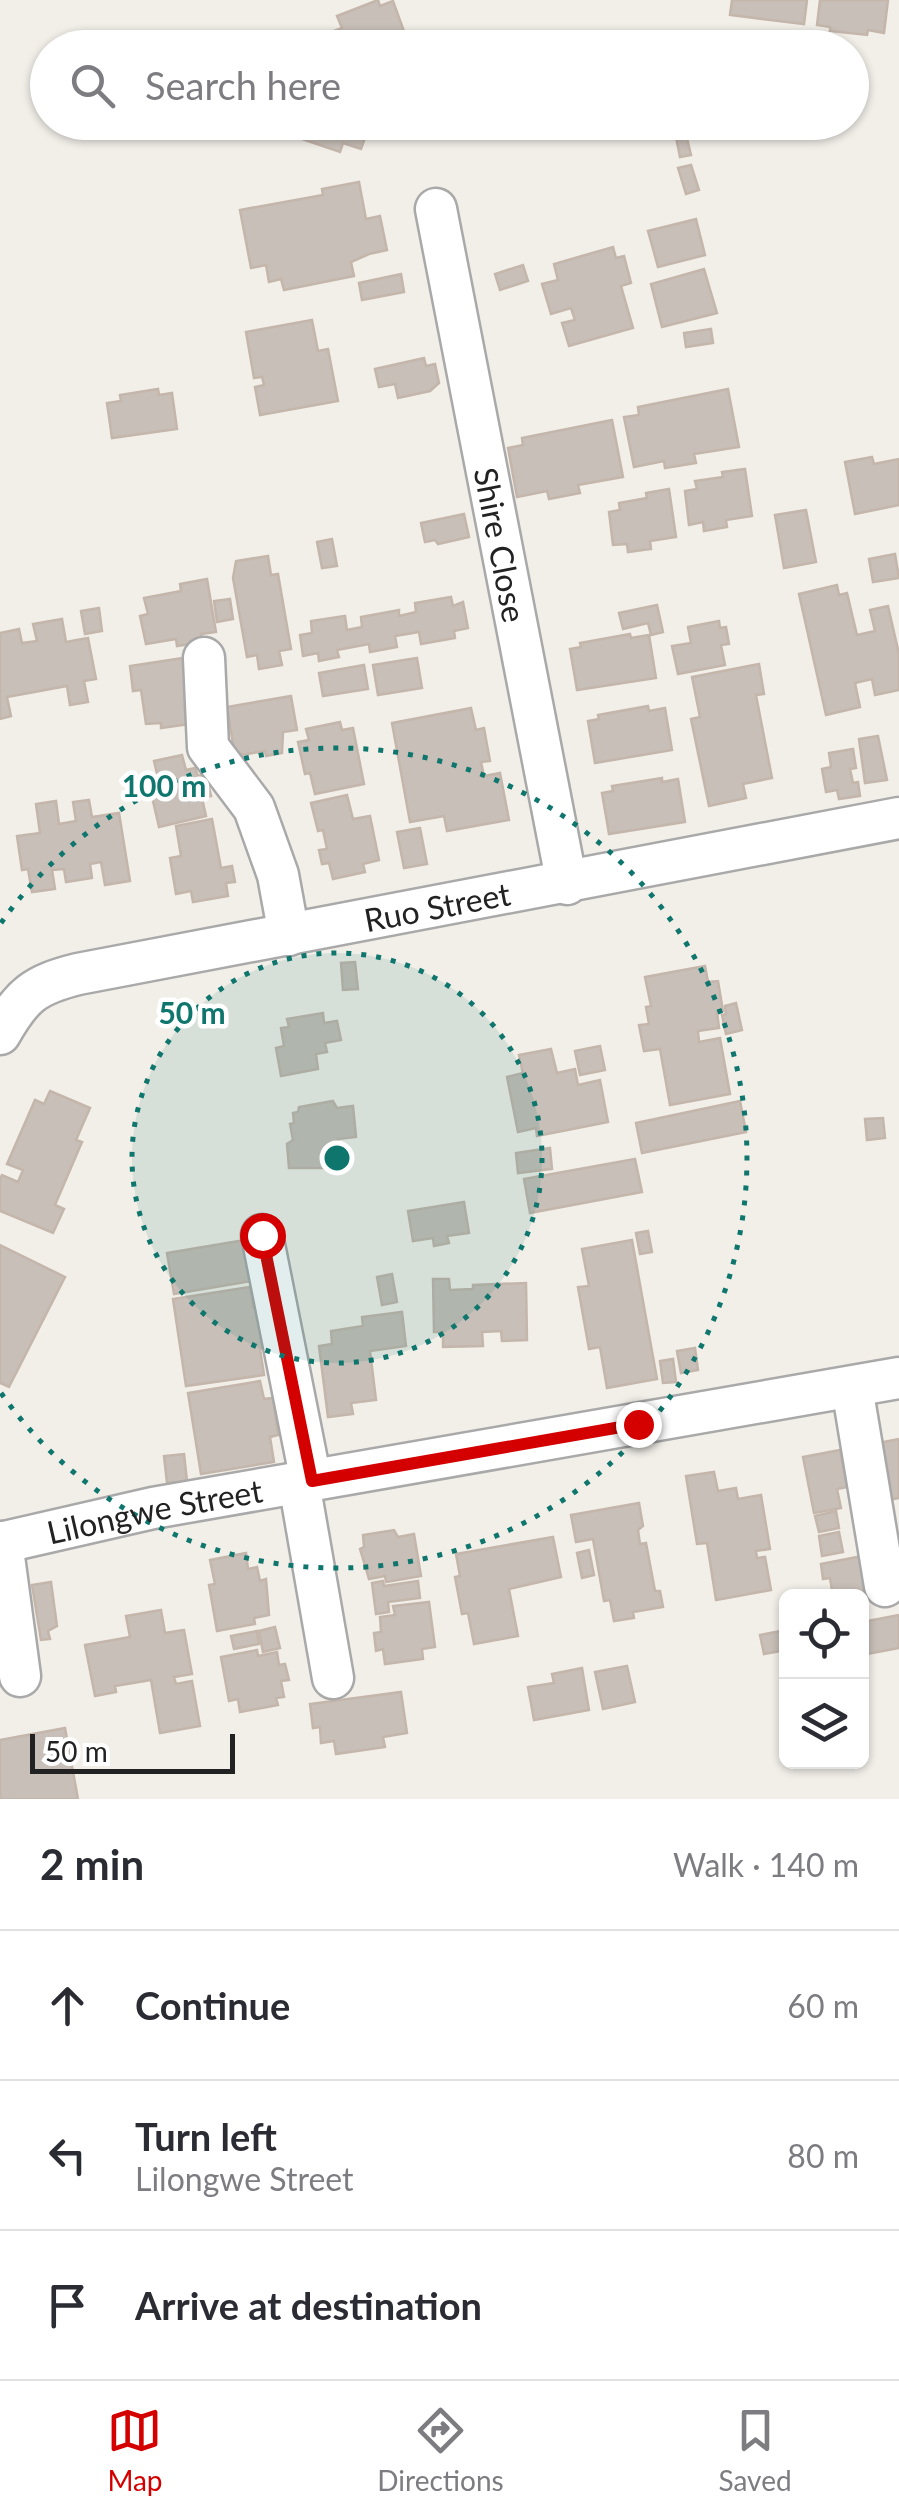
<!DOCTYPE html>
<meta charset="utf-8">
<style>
:root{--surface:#fff;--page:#f7f7f7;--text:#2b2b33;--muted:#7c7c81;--line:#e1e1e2;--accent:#d40000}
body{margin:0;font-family:Lato,sans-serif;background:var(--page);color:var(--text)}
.controls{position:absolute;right:30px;bottom:30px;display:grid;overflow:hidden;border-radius:15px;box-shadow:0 2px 8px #0004}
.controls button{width:90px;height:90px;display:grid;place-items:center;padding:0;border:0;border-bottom:2px solid var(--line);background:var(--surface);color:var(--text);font:50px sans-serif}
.scale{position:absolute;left:30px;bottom:25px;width:205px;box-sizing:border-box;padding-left:10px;border:5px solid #222;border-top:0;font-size:28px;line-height:35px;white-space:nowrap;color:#222;-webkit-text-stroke:8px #fff;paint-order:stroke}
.stop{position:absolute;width:30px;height:30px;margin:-22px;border:8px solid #d40000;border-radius:50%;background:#fff}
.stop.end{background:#d40000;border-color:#fff;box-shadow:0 2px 10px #0008}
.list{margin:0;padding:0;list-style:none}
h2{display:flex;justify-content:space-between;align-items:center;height:130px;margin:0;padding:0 40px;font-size:42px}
h2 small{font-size:32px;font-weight:400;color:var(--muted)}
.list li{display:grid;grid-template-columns:65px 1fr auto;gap:30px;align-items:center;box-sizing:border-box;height:150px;padding:0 40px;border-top:2px solid var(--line)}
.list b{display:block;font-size:38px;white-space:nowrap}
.list p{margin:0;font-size:32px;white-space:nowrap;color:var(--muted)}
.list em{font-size:32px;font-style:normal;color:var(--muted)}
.icon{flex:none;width:55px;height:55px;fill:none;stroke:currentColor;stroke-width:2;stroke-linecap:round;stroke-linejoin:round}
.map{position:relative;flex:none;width:899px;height:1799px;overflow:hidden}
.search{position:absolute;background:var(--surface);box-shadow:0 2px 8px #0004;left:30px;right:30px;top:30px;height:110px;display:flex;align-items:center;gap:25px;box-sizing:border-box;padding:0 35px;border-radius:55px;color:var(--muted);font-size:38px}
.sheet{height:580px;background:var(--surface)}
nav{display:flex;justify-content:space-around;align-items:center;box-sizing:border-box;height:140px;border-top:2px solid var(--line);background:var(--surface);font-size:28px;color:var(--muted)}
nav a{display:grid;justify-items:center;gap:5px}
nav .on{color:var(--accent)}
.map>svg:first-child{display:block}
.building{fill:#c7bfb8;stroke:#c4b6ab;stroke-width:2.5}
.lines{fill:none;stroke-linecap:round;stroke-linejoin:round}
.minor-casing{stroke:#a9a9a9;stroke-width:45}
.minor{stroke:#fff;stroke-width:40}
.route{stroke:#d40000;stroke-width:12}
.ring{fill:none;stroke:#0f766e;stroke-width:5;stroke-dasharray:5 10}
.labels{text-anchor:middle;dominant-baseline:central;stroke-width:9;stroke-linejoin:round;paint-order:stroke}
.street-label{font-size:32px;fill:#222;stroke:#fff}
.centre{fill:#0f766e;stroke:#fff;stroke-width:5}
.ring-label{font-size:30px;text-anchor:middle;font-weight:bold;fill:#0f766e;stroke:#fff;stroke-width:9;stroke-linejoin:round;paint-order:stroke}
</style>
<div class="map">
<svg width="899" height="1799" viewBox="0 0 899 1799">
<rect width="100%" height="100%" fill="#f2efe9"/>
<!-- building -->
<g class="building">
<path d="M378,0L380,6L393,1L405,34L389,40L391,44L381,48H331L326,34L342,28L337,16Z"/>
<path d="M732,0H807L804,24L730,15Z"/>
<path d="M820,0H888L884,33L868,30L867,35L830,31V27L817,25Z"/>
<path d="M291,122H380L375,138L366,135L361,149L343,143L340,152L302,139L305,132L290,127Z"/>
<path d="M673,122H683L691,155L680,157Z"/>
<path d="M691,165L699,190L686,194L678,168Z"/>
<path d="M359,182L366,219L380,216L387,250L369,254L351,262L354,276L284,290L281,279L269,282L266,265L251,268L240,210L323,195L322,189Z"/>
<path d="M696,219L705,255L658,267L648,231Z"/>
<path d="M613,247L616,258L624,256L631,283L621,286L633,328L569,346L562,323L575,320L571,308L551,314L542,284L558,280L554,264Z"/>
<path d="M523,265L528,281L500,290L495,274Z"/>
<path d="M704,269L717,313L662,327L651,284Z"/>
<path d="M401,274L404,292L362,300L359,283Z"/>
<path d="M312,320L318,351L328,349L338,401L260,415L255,387L264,385L262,377L254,378L246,332Z"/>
<path d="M711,329L713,343L686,347L684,333Z"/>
<path d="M424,358L426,366L435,364L439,383L430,391L398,398L395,384L379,387L375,369Z"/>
<path d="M158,389L159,395L172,393L177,429L112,438L107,403L121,401L120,395Z"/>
<path d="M728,389L739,447L694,454L696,463L665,468L664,461L634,467L624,417L639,415L638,407Z"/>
<path d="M612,420L623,477L578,485L580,493L549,499L547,491L517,497L508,448L523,445L522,438Z"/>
<path d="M872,457L874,464L899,459V505L855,514L845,462Z"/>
<path d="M745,469L752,516L726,520L727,527L704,531L703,522L689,525L685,491L697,489L695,481L723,477L722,472Z"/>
<path d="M669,489L676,537L650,541L651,549L628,552L627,544L613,545L609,512L620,510L619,503L647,498L646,493Z"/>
<path d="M806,510L816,562L784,568L775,515Z"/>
<path d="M464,514L469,537L438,544L435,540L425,542L421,523Z"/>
<path d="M332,539L337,566L322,568L317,542Z"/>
<path d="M895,554L899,578L873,582L869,559Z"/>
<path d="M268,556L271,575L278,574L291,649L279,651L282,665L259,669L257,655L247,657L233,578L236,561Z"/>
<path d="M207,579L216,632L201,634L203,642L177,646L176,639L146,644L140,616L148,614L144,598L181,591L180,584Z"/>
<path d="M837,585L839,595L847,593L857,635L875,631L870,610L888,606L899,654V690L875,695L872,679L855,683L860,707L826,715L799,594Z"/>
<path d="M451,597L453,606L463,602L468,628L454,631L455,638L421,644L419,632L395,636L397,647L370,652L369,644L337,650L339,657L319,661L318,653L303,656L300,635L312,633L311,621L345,616L347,630L362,627L361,617L399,610V616L416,612L415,603Z"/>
<path d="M230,599L233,619L217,622L214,601Z"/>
<path d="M657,605L663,632L651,635L648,623L623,629L619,613Z"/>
<path d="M99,608L102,631L85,634L81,611Z"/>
<path d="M62,619L66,642L88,638L96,679L84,681L88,702L70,705L67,686L7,697L11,716L0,719V633L19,629L22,643L37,641L33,624Z"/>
<path d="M719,621L720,628L726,627L729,644L721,645L725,665L678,674L672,646L691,643L688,627Z"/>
<path d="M630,634L631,638L649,635L656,678L577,690L570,649L581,647L580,643Z"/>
<path d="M183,658L190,724L161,728V723L146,724L141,690L133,691L130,666Z"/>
<path d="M417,658L422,688L378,695L373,665Z"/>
<path d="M759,664L764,694L756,695L772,778L743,784L746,798L709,806L691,719L700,717L692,677Z"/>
<path d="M364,665L368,689L323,696L319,673Z"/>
<path d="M291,696L297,730L283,732L282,753L266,756L265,751L235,756L227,707Z"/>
<path d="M648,706L649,711L665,708L672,750L595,763L588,721L599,719L598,715Z"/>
<path d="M471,708L476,730L484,728L490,761L481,762L484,776L500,773L509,820L447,831L444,816L410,822L392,723Z"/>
<path d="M340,722L342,730L353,728L364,784L315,794L310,773L305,774L298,742L309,740L306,729Z"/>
<path d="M878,736L887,780L865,783L859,739Z"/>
<path d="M853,749L856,768L850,769L853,783L858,782L860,796L839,799L837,790L826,792L822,769L831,767L829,753Z"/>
<path d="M182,755L186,770L195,768L198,776L206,774L211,796L202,798L206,816L159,827L150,788L159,782L154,761Z"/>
<path d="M662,778V782L678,779L685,822L609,834L602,793L613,791L612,786Z"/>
<path d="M347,795L353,819L370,816L379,860L363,864L365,872L333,879L329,863L322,864L319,850L327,849L323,830L318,831L311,803Z"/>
<path d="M89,800L92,817L119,813L130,881L105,885L101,862L90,864L92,878L66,882L64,869L52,870L55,889L32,892L28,869L22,870L17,836L40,833L36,804L56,801L59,824L76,821L73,802Z"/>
<path d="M212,819L221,868L232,866L235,882L226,883L228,896L193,902L191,891L176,894L170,858L181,856L176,826Z"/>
<path d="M420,828L427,864L404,868L397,832Z"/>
<path d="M355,962L358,989L343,990L341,963Z"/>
<path d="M705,966L708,982L718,981L723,1011L717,1012L719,1028L698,1031L699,1042L720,1038L730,1094L670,1105L660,1049L644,1051L639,1025L649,1024L646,1007L651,1006L645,977Z"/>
<path d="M736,1003L742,1030L726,1034L722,1015L726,1014L725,1006Z"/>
<path d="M323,1013L324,1023L337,1021L341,1040L325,1043L327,1052L316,1054L318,1069L281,1076L276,1048L284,1046L281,1028L289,1027L287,1019Z"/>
<path d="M600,1046L605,1070L580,1075L575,1051Z"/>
<path d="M551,1049L557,1073L575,1069L578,1085L600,1080L608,1122L537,1136L536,1128L518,1132L507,1077L523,1073L519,1055Z"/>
<path d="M50,1091L90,1108L76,1140L82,1142L55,1205L64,1209L53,1233L0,1211V1179L2,1175L18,1182L23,1170L7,1164L35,1100L44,1104Z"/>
<path d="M333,1101L337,1108L353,1106L356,1137L338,1139L339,1150L330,1151L331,1168H289L287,1144L293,1140L290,1124L294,1123L293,1113L298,1112L299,1107Z"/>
<path d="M740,1101L746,1132L642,1153L636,1123Z"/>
<path d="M883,1118L885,1138L867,1140L865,1119Z"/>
<path d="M550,1148L552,1169L518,1173L516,1153Z"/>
<path d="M635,1159L642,1192L530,1213L524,1179Z"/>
<path d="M464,1202L469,1233L447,1236L449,1243L434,1246L433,1238L413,1241L408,1211Z"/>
<path d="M648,1231L652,1252L640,1254L636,1233Z"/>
<path d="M251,1239L258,1280L174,1294L167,1253Z"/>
<path d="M632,1240L657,1379L607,1388L600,1347L589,1349L578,1287L589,1286L582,1249Z"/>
<path d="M0,1245L65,1277L9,1387L0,1383Z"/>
<path d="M392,1274L397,1302L382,1305L377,1277Z"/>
<path d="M433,1279H449L450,1290L473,1289V1285L526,1283L527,1340L502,1341L501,1331L482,1332L483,1346L443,1347V1332H434Z"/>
<path d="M250,1287L253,1308L261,1307L268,1348L260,1349L264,1375L186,1386L173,1299Z"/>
<path d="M402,1312L406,1346L370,1351L376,1400L351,1403L353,1414L328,1417L319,1346L332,1344L331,1331L363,1326L362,1317Z"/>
<path d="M695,1348L698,1370L681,1373L677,1351Z"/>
<path d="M673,1359L676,1382L663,1383L660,1361Z"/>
<path d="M260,1381L264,1399L273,1398L278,1435L270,1437L274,1462L201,1474L188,1393Z"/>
<path d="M899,1439V1498L883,1501L873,1444Z"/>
<path d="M840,1450L847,1487L837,1489L841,1508L814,1513L803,1457Z"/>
<path d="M184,1454L187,1481L167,1483L164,1456Z"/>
<path d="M714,1472L718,1491L736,1488L738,1499L761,1495L770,1549L756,1551L757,1558L765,1557L771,1590L716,1600L707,1543L697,1544L686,1476Z"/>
<path d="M639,1503L643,1526L638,1530L640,1544L646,1543L655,1591H660L663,1607L633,1612L634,1618L614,1621L610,1600L604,1601L593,1539L576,1542L571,1515Z"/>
<path d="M836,1511L839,1528L819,1532L815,1516Z"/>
<path d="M394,1530L398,1537L414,1534L421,1576L386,1582L385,1576L369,1579L360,1549L364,1547L363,1535Z"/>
<path d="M839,1532L843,1552L822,1556L819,1536Z"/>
<path d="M553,1537L561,1577L509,1589L518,1636L474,1644L468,1613L462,1614L455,1577L460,1576L456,1554Z"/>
<path d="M589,1550L594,1575L582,1578L577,1553Z"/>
<path d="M246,1553L248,1569L257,1567L260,1581L266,1579L269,1615L254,1618L255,1624L217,1631L209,1585L215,1584L210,1560Z"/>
<path d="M862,1556L869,1590L856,1593L857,1596H833L830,1578L823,1579L821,1564Z"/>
<path d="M383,1581L384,1586L418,1581L420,1598L388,1602L389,1612L376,1614L372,1583Z"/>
<path d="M51,1582L57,1626L48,1631L50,1639L41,1640L32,1585Z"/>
<path d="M429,1602L435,1647L422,1649L423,1659L385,1664L383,1649L376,1651L374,1633L381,1632L380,1617L395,1615L393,1606Z"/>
<path d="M161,1610L165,1633L184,1630L192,1674L174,1677L176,1684L192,1681L200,1726L160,1733L151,1680L115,1686L116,1692L95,1696L85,1645L130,1637L126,1616Z"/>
<path d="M899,1615V1648L862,1655V1622Z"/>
<path d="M275,1627L280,1648L263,1652L259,1631Z"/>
<path d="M786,1630V1650L764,1654L760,1635Z"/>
<path d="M257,1631L259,1644L234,1649L231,1636Z"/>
<path d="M257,1650L258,1656L277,1652L279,1665L285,1664L289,1680L281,1681L284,1697L276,1698L278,1705L240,1712L238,1699L229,1701L221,1657Z"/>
<path d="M627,1666L635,1702L603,1709L595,1672Z"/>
<path d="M582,1668L589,1710L534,1720L528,1687L554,1683L552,1674Z"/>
<path d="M401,1692L407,1733L383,1737L385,1747L336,1754L334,1741L321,1743L320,1727L313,1728L310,1704Z"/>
<path d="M65,1728L78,1799H0V1740Z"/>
</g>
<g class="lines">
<!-- minor casing -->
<g class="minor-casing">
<g id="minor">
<path id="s1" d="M436,209L567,884"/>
<path d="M204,658L208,747L254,808L278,875L289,935"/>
<path id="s2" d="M0,1034C22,995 34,985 78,974L899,818"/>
<path d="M262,1235L311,1481"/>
<path d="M852,1387L885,1586"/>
<path d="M299,1483L333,1678"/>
<path d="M2,1542L20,1676"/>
<path id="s3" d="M0,1543L153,1508L899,1378"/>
</g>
</g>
<!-- minor -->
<use href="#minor" class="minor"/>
</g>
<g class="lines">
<!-- route -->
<path class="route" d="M262,1235L312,1481L638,1424"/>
</g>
<!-- distance rings -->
<circle cx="337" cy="1158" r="205" fill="#0f766e" fill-opacity=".12"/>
<g class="ring">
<circle cx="337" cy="1158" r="205"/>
<path d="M1 923A410 410 0 1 1 1 1393"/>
</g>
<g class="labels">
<!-- street labels -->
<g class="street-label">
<text stroke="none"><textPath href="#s1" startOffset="342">Shire Close</textPath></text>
<text stroke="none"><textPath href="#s2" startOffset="468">Ruo Street</textPath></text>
<text stroke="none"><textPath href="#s3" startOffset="158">Lilongwe Street</textPath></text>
</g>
</g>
<circle cx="337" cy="1158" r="15" class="centre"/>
<g class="ring-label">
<text x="164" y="797">100 m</text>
<text x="192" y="1024">50 m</text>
</g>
</svg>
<div class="controls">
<button><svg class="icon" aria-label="locate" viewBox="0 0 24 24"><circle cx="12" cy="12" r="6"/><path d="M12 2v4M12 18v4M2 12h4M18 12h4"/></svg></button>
<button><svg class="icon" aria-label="layers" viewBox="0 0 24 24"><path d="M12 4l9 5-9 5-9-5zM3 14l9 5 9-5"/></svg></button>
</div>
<div class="scale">50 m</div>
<div class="stop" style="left:262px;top:1235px"></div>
<div class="stop end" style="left:638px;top:1424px"></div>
<div class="search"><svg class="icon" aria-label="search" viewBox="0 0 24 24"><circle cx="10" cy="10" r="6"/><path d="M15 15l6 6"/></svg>Search here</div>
</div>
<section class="sheet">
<h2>2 min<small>Walk · 140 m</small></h2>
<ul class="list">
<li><svg class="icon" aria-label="ahead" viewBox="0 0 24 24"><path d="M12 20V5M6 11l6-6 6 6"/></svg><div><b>Continue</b></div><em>60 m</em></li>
<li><svg class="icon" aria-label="left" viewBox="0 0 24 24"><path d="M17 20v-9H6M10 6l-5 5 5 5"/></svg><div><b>Turn left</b><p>Lilongwe Street</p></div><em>80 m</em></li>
<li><svg class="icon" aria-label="arrive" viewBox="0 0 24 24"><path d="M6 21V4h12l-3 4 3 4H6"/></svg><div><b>Arrive at destination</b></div></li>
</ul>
</section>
<nav>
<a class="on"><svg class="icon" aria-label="map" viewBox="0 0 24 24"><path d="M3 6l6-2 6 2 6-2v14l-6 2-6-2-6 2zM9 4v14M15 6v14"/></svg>Map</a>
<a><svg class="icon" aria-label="directions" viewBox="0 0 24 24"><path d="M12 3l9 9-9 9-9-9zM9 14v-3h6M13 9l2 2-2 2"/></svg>Directions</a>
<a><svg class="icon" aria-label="saved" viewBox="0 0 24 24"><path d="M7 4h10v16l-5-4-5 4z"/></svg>Saved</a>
</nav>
